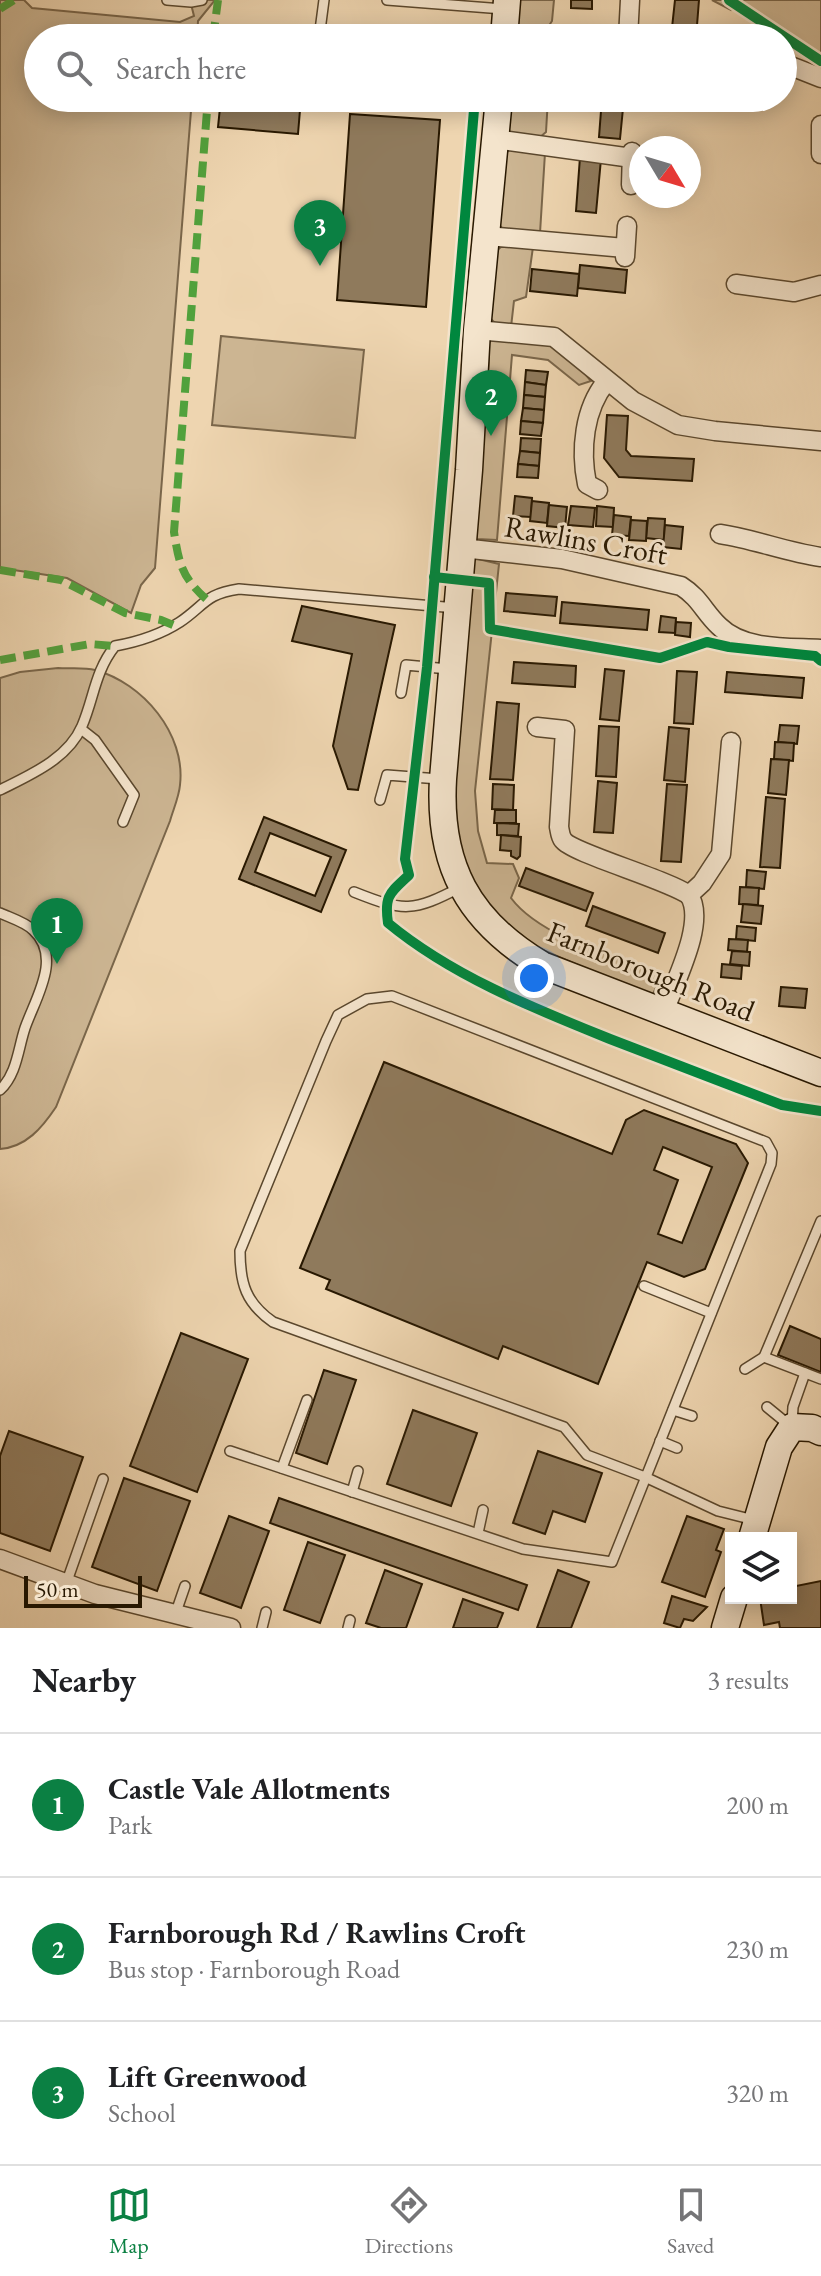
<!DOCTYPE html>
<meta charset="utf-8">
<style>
:root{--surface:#fff;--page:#f6f6f6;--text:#202124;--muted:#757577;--line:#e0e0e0;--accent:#0b8043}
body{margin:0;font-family:"EB Garamond",serif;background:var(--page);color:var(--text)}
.controls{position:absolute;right:24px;bottom:24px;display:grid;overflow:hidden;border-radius:0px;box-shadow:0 4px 20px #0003}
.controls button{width:72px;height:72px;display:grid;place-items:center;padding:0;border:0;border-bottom:2px solid var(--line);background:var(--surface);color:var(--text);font:40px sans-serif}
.compass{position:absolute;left:629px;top:136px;width:72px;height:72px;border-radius:50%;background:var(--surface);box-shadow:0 4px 20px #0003;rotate:128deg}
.scale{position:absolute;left:24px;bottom:20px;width:118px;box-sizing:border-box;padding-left:8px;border:4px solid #281801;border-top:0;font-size:22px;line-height:28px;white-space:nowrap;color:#281801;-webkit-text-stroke:6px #f4e4cc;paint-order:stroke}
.you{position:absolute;left:534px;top:978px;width:28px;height:28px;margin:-20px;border:6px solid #fff;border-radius:50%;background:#1a73e8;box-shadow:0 0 0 12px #1a73e833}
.badge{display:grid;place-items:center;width:52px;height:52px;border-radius:50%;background:var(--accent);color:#fff;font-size:26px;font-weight:700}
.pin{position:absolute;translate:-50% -66px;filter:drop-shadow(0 2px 4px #0008)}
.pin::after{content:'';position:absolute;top:42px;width:28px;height:24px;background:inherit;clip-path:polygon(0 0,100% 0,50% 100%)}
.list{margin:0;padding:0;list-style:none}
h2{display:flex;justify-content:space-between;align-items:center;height:104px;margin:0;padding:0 32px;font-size:34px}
h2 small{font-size:26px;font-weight:400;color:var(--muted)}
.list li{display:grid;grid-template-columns:52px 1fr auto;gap:24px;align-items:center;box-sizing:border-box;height:144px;padding:0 32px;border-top:2px solid var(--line)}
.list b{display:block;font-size:30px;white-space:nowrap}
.list p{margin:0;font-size:26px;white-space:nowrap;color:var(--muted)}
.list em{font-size:26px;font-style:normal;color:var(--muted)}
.icon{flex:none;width:44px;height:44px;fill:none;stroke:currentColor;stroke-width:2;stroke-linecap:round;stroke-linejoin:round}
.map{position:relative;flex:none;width:821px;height:1628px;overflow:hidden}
.search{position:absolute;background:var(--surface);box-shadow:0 4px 20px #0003;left:24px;right:24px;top:24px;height:88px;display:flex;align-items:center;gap:20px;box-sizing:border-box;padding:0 28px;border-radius:44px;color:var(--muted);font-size:30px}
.sheet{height:536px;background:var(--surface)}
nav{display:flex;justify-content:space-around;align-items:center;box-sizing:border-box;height:112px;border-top:2px solid var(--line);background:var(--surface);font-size:22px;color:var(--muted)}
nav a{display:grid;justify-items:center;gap:4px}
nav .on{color:var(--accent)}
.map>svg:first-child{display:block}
.green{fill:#ccb592;stroke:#7a664a;stroke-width:2}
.building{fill:#8f7a5c;stroke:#281801;stroke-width:2;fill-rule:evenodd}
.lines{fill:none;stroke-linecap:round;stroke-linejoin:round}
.lane-casing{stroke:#5a472d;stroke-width:12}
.street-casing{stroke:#5a472d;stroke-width:21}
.secondary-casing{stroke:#281801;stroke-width:29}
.lane{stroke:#f4e4cc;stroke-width:9}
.street{stroke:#f4e4cc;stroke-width:18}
.secondary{stroke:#f4e4cc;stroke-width:26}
.quiet{stroke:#51a13c;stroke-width:8;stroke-dasharray:16 8;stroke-linecap:butt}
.cycleway-casing{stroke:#f4e4cc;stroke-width:15}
.cycleway{stroke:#00873e;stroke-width:10}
.labels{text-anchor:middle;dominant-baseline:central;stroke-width:6;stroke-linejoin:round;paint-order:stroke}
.street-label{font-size:30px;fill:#281801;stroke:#f4e4cc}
</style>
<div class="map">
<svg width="821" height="1628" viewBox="0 0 821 1628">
<rect width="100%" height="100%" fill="#eed5b0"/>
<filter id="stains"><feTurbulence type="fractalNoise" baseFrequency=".0025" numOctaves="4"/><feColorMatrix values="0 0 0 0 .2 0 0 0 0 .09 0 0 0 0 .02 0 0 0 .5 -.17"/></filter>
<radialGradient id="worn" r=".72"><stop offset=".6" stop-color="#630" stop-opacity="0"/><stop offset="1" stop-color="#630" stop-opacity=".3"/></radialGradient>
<!-- green -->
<g class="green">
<path d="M0,0H24L32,8L180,22L194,16L190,0H215L198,21L197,38H38V98H192L155,568L141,585L131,613L67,578L0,568Z"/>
<path d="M519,0H554L552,21L541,38H515Z"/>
<path d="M712,0H821V56L810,52L737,2L731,10Z"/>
<path d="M506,98H548L546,132L539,138L509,133L504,127Z"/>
<path d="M511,149L545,153L540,233L504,230L497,223L502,156Z"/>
<path d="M501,247H533L526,297L514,301L511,327L497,325L490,318L495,252Z"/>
<path d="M221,336L364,350L355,438L212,425Z"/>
<path d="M491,340L550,344L567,352L591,381L579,385L548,360L512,355L497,540L477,539L470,534L476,520L489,358L483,351Z"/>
<path d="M474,558L499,564L475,791L478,831L487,863L513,864L519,878L511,898C540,937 617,958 662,975L653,994H645L536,947L486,907L465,869L454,830L451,794Z"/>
<path d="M58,668C69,669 84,667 95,670C143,683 186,734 180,785C179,797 173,810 170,821L56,1107C42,1128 26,1147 0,1149V678L20,672Z"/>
</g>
<!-- building -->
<g class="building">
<path d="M571,0H592V9L571,8Z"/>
<path d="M675,0H699L696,38L671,37Z"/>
<path d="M221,98H301L298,134L218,127Z"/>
<path d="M602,98H624L620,139L599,137Z"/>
<path d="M350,114L440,120L426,307L337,300Z"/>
<path d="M580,157L601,159L596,213L576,211Z"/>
<path d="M580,265L627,270L625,293L578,288Z"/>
<path d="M532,269L579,274L577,296L530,291Z"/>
<path d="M526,370L548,372L546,385L525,382Z"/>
<path d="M525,382L546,385L545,397L524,395Z"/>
<path d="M524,395L545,397L544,410L523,408Z"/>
<path d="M523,408L544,410L543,423L521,421Z"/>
<path d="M607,415L628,416L626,450L631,456L694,459L692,481L619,477L604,458Z"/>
<path d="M521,421L543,423L541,436L520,434Z"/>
<path d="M521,438L541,439L540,453L520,451Z"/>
<path d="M520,451L540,453L539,466L518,464Z"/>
<path d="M518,464L539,466L538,478L517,477Z"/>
<path d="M515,496L532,498L531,517L513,516Z"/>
<path d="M532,501L549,503L547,523L530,521Z"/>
<path d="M549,505L567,507L565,528L547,526Z"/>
<path d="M571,506L595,508L593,527L568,525Z"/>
<path d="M597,506L614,508L613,527L596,526Z"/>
<path d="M614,515L631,517L629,536L612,535Z"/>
<path d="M648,518L665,519L664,540L646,538Z"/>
<path d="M631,520L647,521L646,541L629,540Z"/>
<path d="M665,525L683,527L681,549L663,547Z"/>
<path d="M506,593L557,597L555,616L504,611Z"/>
<path d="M562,602L649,610L647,630L560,623Z"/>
<path d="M302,606L395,625L358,790L348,789L333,746L352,654L292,641Z"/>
<path d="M661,616L676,618L675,633L659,632Z"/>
<path d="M676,622L691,623L690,637L675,635Z"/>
<path d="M514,662L576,666L575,687L512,683Z"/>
<path d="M605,669L624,671L619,721L600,719Z"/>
<path d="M677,671L697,672L693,724L674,723Z"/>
<path d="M727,672L804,678L802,698L725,692Z"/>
<path d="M497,702L519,704L513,780L490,779Z"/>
<path d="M780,725L799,726L797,744L778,742Z"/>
<path d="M599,726L619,727L616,777L596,776Z"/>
<path d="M669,727L689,729L685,782L664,780Z"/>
<path d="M775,742L794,743L793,761L774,759Z"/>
<path d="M771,759L789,760L786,795L768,793Z"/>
<path d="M598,781L617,783L613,833L594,832Z"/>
<path d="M493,784L514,785L513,810L492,809Z"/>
<path d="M667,784L687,785L681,862L661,861Z"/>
<path d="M766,797L785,799L780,868L760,867Z"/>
<path d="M495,810H516V823H494Z"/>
<path d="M264,817L346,850L321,912L239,879ZM270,833L331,857L315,896L255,872Z"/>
<path d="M497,823L519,824L518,836L497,835Z"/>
<path d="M501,835L521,837L520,856L517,859L511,856V851L500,850Z"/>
<path d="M526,868L593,893L586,911L519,886Z"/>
<path d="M747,870L766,872L764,889L746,887Z"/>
<path d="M740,887L759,888L758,905L739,904Z"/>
<path d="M743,904L763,906L761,924L741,922Z"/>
<path d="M593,906L665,933L658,953L586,926Z"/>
<path d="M737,926L756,928L755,941L736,939Z"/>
<path d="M729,939L748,940L747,952L728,950Z"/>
<path d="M732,951L750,952L749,966L730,964Z"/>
<path d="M722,964L742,966L741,979L721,977Z"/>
<path d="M781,987L807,989L805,1008L779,1006Z"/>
<path d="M384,1062L612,1154L626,1120L644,1110L736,1144L748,1163L705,1269L684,1277L647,1262L598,1384L503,1346L498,1359L326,1289L330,1280L300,1268ZM663,1147L712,1167L682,1243L658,1234L678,1180L654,1170Z"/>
<path d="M790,1326L821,1339V1372L778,1355Z"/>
<path d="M181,1333L248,1359L197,1492L130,1466Z"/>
<path d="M324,1370L356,1380L327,1464L296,1453Z"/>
<path d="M413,1410L477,1433L451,1506L387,1484Z"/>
<path d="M9,1431L83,1457L50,1551L0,1533V1456Z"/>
<path d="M538,1451L602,1473L585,1522L553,1511L545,1534L513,1523Z"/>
<path d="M124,1478L190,1501L157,1591L92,1567Z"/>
<path d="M279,1498L527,1585L518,1610L270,1523Z"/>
<path d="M229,1516L269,1531L241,1608L200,1593Z"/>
<path d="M687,1516L724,1529L716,1550L721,1552L705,1597L662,1582Z"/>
<path d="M308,1542L345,1555L320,1623L284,1610Z"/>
<path d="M385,1570L422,1584L406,1628H381L366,1623Z"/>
<path d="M558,1570L589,1582L571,1628H537Z"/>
<path d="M821,1581V1628H780L779,1622L764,1625L760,1598H791V1587Z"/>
<path d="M672,1596L707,1607L693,1621L684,1619L680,1628L664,1623Z"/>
<path d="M463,1599L503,1613L497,1628H453Z"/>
</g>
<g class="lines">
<!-- lane casing -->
<g class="lane-casing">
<g id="lane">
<path d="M167,0L191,2L202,0"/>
<path d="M387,0L503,9"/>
<path d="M319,38L324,0"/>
<path d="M401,693L406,665L448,669"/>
<path d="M81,729L95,740L134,795L123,822"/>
<path d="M0,790C30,775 68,759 82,726C94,698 95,671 115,646C137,642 160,635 180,622C205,605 205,594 239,589L456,608"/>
<path d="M380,800L387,775L439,779"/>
<path d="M354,892C404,912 413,912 461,887"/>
<path d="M0,913C11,918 25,922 33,930C63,957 35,999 25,1028C18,1049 17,1074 0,1090"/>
<path d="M821,1221L764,1357L821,1379"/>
<path d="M644,1286L711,1313"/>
<path d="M745,1369L764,1357"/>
<path d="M767,1407L789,1425"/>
<path d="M673,1410L692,1416"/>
<path d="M792,1424L793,1407L805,1373"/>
<path d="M660,1441L677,1448"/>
<path d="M230,1451L523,1549L612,1562L771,1164L772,1153L766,1142L392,996L367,999L338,1015L326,1041L240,1251C240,1284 246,1303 273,1322L564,1427L587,1455L645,1477L718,1511L754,1520"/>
<path d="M282,1468L307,1400"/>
<path d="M352,1492L358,1471"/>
<path d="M478,1533L483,1510"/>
<path d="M66,1584L103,1479"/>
<path d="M175,1615L185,1586"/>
<path d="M262,1628L266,1612"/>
<path d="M348,1628L350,1620"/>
</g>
</g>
<!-- street casing -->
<g class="street-casing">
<g id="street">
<path d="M628,38L630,0"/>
<path d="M783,63L821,78"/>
<path d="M821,125V154"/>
<path d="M495,139L632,158"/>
<path d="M631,185L632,152"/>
<path d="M487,236L625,248"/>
<path d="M625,257L627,226"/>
<path d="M736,284L794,292L821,285"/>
<path d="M477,330L554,337L633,401L678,425L715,431L821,441"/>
<path d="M598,490L587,484C580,450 584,409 606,382"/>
<path d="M720,534C754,539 786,552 821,557"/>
<path d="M462,548L562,559L681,586C700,598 704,612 719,626C744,651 789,647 821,649"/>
<path d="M537,727L565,730L559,827C560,831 560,836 563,840C572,853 666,879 689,895"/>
<path d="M664,1012C674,983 707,922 689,895L702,883L721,854L731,742"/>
<path d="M0,1559L95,1594L231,1628"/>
</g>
</g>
<!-- secondary casing -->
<g class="secondary-casing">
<g id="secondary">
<path d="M504,38L507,0"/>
<path d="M499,98L477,330L469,470L443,779C438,865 468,921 542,965L821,1073"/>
<path d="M752,1538L779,1447L792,1427L812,1428L821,1432"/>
<path d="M725,1628L734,1598"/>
</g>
</g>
<!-- lane -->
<use href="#lane" class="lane"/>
<!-- street -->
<use href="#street" class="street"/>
<!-- secondary -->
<use href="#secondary" class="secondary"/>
<!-- quiet -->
<g class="quiet">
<path d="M0,9L14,0"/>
<path d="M213,38L218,0"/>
<path d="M0,570L61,580L125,613L161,620L173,625"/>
<path d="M206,599C182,577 179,564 174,532L208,98"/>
<path d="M0,660L90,644L115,646"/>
</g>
<!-- cycleway casing -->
<g class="cycleway-casing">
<g id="cycleway">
<path d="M729,0L821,61"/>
<path d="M475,98L427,667L405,859L409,875C390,893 384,895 388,923C452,976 533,1008 610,1039C667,1061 724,1083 782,1105L821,1111"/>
<path d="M434,577L489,583L490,629L660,658L707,642L729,647L815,656L821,661"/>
</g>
</g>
<!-- cycleway -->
<use href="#cycleway" class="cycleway"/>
</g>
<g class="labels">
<!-- street labels -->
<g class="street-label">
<text transform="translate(586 540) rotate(10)">Rawlins Croft</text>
<text transform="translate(651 971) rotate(22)">Farnborough Road</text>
</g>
</g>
<rect width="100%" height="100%" filter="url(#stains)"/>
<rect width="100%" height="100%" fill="url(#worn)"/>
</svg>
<div class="controls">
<button><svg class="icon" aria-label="layers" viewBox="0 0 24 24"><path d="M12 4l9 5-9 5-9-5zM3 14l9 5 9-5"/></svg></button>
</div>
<svg class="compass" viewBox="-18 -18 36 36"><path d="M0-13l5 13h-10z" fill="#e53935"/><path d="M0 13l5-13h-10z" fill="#757577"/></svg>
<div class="scale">50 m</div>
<div class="you"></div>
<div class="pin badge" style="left:57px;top:964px">1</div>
<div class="pin badge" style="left:491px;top:436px">2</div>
<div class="pin badge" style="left:320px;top:266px">3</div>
<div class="search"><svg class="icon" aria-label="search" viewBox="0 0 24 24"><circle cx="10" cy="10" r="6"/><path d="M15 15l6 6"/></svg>Search here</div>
</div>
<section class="sheet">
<h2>Nearby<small>3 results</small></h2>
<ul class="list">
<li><span class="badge">1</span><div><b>Castle Vale Allotments</b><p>Park</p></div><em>200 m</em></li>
<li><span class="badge">2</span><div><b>Farnborough Rd / Rawlins Croft</b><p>Bus stop · Farnborough Road</p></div><em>230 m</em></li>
<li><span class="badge">3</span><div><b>Lift Greenwood</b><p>School</p></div><em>320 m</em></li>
</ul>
</section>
<nav>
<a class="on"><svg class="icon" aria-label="map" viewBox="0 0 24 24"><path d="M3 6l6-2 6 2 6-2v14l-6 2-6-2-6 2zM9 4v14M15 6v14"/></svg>Map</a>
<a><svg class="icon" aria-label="directions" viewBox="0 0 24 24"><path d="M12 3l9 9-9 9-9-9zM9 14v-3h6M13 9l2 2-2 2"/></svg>Directions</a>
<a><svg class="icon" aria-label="saved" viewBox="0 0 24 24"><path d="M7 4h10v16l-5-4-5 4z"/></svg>Saved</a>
</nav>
